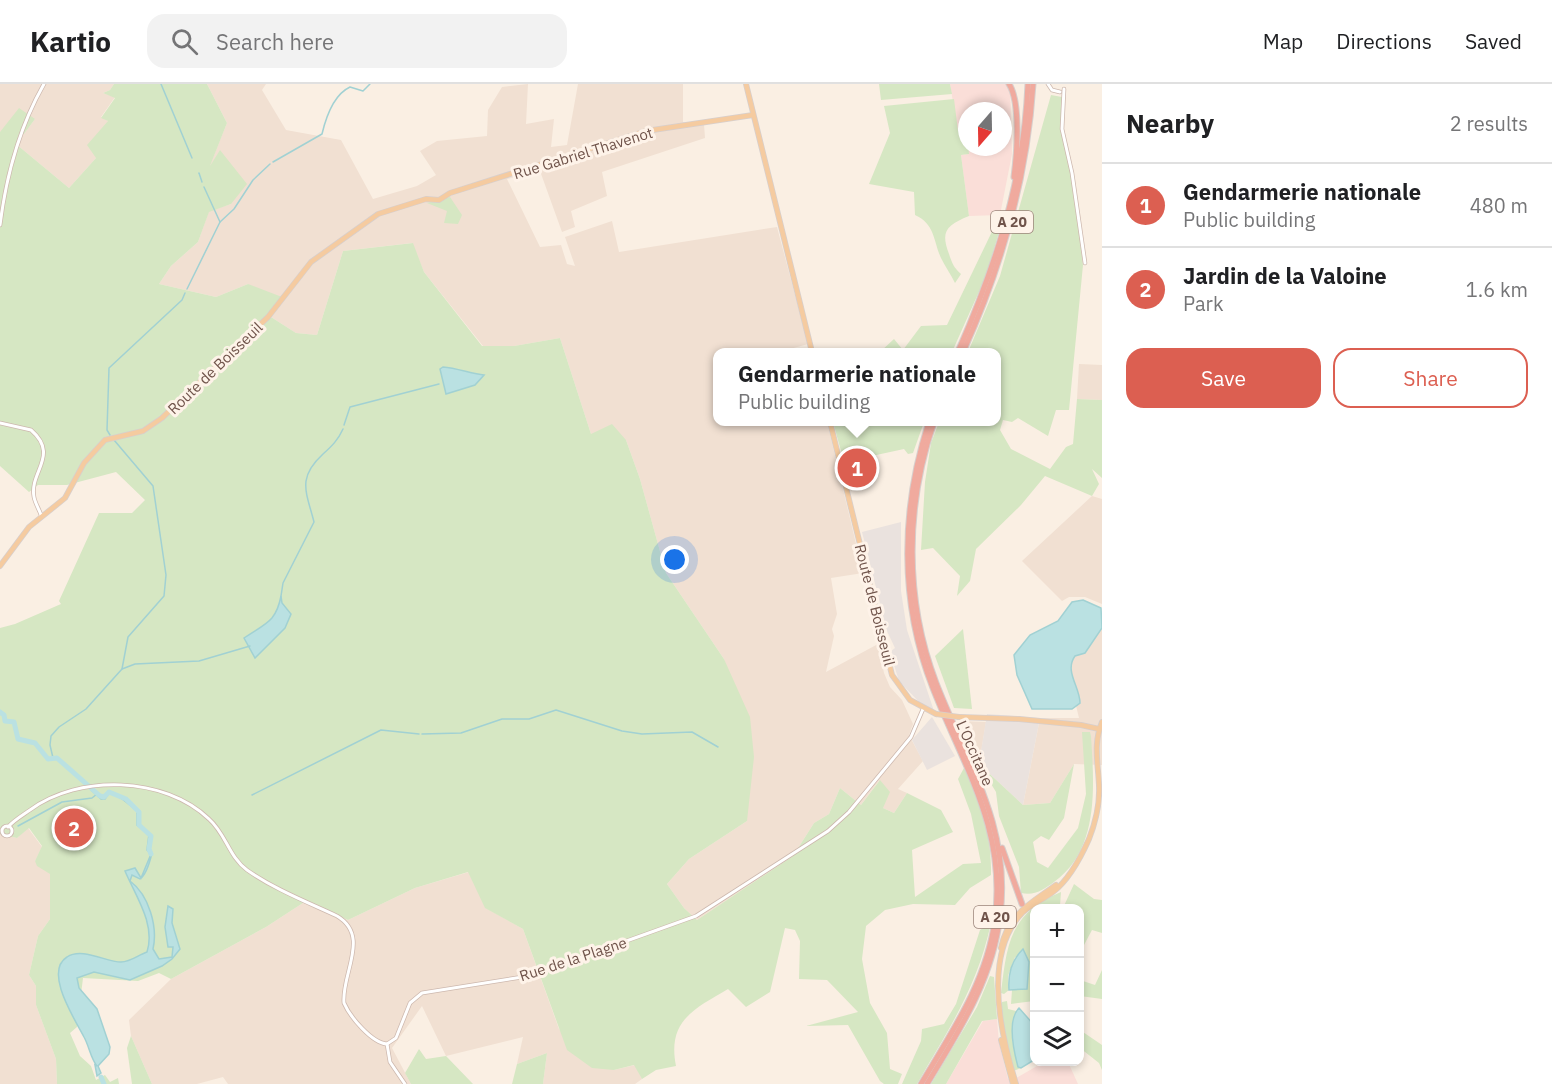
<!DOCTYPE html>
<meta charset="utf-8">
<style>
:root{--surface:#fff;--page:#f2f2f2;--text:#202124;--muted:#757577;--line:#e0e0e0;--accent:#dc5f51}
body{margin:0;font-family:"IBM Plex Sans",sans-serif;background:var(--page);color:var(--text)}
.controls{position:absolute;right:18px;bottom:18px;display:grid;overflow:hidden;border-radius:12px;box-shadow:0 3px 9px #0003}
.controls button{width:54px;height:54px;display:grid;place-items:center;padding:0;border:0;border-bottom:2px solid var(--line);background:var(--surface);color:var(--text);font:30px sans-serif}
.compass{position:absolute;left:958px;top:18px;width:54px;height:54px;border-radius:50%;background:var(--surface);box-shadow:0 3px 9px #0003;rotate:200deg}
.you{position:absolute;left:675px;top:476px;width:21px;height:21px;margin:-15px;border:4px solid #fff;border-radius:50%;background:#1a73e8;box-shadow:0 0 0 9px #1a73e833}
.badge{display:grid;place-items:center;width:39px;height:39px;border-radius:50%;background:var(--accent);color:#fff;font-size:20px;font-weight:700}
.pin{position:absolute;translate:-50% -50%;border:3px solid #fff;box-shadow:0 2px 6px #0006}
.popup{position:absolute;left:713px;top:264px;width:288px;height:78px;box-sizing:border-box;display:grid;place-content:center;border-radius:12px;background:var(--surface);filter:drop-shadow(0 2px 4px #0005);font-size:20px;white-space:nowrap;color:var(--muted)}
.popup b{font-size:22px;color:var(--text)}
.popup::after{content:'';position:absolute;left:50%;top:100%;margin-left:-12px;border:12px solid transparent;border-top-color:var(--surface)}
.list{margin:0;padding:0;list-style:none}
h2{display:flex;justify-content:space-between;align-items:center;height:78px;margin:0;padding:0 24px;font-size:26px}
h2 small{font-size:20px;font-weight:400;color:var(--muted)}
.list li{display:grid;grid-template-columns:39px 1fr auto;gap:18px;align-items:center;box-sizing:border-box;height:84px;padding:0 24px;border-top:2px solid var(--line)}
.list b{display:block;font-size:22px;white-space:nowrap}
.list p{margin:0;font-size:20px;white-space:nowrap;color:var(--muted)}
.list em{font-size:20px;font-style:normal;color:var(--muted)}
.actions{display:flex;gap:12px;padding:18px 24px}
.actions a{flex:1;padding:14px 0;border:2px solid var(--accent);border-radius:18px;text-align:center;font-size:21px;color:var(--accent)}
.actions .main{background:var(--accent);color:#fff}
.icon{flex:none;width:33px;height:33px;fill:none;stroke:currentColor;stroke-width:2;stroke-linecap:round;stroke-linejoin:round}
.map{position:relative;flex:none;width:1102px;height:1000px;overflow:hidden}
header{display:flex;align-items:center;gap:36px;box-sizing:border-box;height:84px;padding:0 30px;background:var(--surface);border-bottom:2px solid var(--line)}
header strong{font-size:28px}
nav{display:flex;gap:33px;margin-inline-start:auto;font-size:21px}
.search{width:420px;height:54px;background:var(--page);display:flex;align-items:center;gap:15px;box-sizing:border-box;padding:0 21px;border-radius:18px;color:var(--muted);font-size:22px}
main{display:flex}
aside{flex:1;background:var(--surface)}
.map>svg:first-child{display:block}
.residential{fill:#f1e0d2}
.commercial{fill:#faded8}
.industrial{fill:#eae2de}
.green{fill:#d6e7c3}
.water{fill:#bae1e2;stroke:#a1d1d3;stroke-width:1.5}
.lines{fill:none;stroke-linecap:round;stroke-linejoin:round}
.stream{stroke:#a1d1d3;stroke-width:1.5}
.river{stroke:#bae1e2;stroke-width:5}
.minor-casing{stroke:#cdb8ae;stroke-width:4.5}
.major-casing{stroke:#d7cfcd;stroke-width:6}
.highway-casing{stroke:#d7cfcd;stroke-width:7}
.minor{stroke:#fff;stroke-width:3}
.major{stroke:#f5cba0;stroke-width:4.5}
.highway{stroke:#f0aa9e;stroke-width:5}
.major-bridge-casing{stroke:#d7cfcd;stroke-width:6;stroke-linecap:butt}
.major-bridge{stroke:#f5cba0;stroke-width:4.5}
.labels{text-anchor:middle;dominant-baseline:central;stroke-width:6;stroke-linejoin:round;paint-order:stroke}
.shield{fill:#fef3e9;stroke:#9b847a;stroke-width:1.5}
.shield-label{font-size:14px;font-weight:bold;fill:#70544b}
.street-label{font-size:15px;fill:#70544b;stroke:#fef3e9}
</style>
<header>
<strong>Kartio</strong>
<div class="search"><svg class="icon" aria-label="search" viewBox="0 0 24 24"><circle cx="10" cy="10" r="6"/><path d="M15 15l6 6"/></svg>Search here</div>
<nav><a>Map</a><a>Directions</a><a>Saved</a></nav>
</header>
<main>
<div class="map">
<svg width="1102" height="1000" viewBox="0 0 1102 1000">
<rect width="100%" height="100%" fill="#faefe3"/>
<!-- residential -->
<g class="residential">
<path d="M0,0H114L110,6L103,9L115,13L101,33L108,37L96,74L69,104L16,60L19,50H24L35,35L0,48Z"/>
<path d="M207,0H266L262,6L286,46L341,56L373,115L417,102L436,91L420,67L437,57L487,52L488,26L502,3L528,0L526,40L554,35L551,63L567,61L578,0H683V38L704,40L705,54L602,88L607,112L571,127L575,143L562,148L540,87L507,95L540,163L561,161L567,180L575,182L565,153L612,137L619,168L777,143L808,260L779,268H718V338H827L863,489L831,494L837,530L832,545L834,552L826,588L878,560L884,589L890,603L902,616L913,640L909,651L923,677L898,705L907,709L894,729L883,724L879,697L861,721L840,704L829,730L814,739L793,772L697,836L684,824L667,800L689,775L747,737L724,575L666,489L640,395L626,356L591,350L560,254L514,262H483L424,188L412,159L343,167L317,251L296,249L271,233L248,200L216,213L159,200L171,182L198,158L209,127L231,120L220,67L208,86L227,39Z"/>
<path d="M1079,280L1102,281V316L1077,315Z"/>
<path d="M1092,412L1102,415V520L1085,513H1069L1062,517L1022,477Z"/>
<path d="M1102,528V681L1074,680L1050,719L1023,721L1040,634H1079L1065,576Z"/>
<path d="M959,637L986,638L979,680Z"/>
<path d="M28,744L42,763L35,777L50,789V835L38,852L29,891L36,902V921L56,975L57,1000H0V750L17,754Z"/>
<path d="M469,788L486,824L523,845L559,945L614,986L635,981L642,995L635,1000H543L547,969L517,980L523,953L446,972L422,922L392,964L411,1000H228L223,993L197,1000H152L131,952L129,936L171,895L266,843L306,817L348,836L415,804Z"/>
</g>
<!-- commercial -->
<g class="commercial">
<path d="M950,0H1010L1012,70L1000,131L969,132L961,71L969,70L968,63H1003V27H967V51L966,46L958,48Z"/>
<path d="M997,935L999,959L1008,995L1018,993L1044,978H1068L1078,1000H946L983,937Z"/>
</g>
<!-- industrial -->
<g class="industrial">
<path d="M901,438V507L907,546L934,627L922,621L899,597L890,568L895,564L887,547L862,448Z"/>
<path d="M987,630L1040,634L1023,721L979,680Z"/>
<path d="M932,633L955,672L927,686L912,656Z"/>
</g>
<!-- green -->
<g class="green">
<path d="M114,0H207L227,39L210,82L220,66L247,100L231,120L209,128L198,158L171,182L159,200L216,213L248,200L282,213L271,233L296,249L317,251L343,167L413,159L424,188L482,262H514L560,254L591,350L612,340L626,356L640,395L666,489L724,575L750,633L754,673L747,737L689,775L667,800L684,824L697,836L793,772L814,739L829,730L840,704L861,721L880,696L890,708L883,724L894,729L907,709L941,726L953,748L912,766L915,813L963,780L981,779L971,730L958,695L964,684C981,719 992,752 991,791L970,804L955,821L913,820L885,826L866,842L862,875L870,919L887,949L890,985L902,990L898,1000H884L880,997L848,941L806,942L858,928L827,896L799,895L800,857L795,846L785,844L770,908L746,923L728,905C694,925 667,937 676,982L656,986L642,995L634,981L614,986L592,984L567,966L523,845L485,824L468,788L415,804L348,836L306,817L266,843L171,895L159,889L138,897L83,894L77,943L70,949L80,972L91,982L96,996L105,991L110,998L118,994L119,1000H57L56,975L36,921V902L29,891L38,852L50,835V790L37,782L35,777L42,762L29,744L17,754L0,750V544L15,540L61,520L59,517L99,429H132L145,416L116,388L67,401H38L29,408L0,382V48L19,24L35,35L24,50H19L16,60L69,104L96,74L87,61L108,37L101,34L115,14L103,9L110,6Z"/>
<path d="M879,0H950L952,10L881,16Z"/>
<path d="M1051,11L1062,13L1063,52L1074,105L1083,181L1069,326H1056L1048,352L1018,334L1012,338L1003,336L1000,346L1011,365L1050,385L1066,363L1073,360L1077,315L1102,316V394L1092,385L1099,400L1092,412L1045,392L1021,421L976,465L970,497L957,512L960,492L933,464L921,466L925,398L931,359L939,338H996V268H968L1000,192Z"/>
<path d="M954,15L958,47L967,46L969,70L961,71L969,132C947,141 940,147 949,170C952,179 954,184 961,190L955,199C951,191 945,182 941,174C933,156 935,140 915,131L914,108L869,100L890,49L884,22Z"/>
<path d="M450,113L462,131L458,140L444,139L447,127L427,119Z"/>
<path d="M1000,131H1004L986,192L952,268H880L894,255L903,266L921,242L947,241Z"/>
<path d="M833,338H924L913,369L908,370L904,365L844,378Z"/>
<path d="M963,545L972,625L954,624L935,572Z"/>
<path d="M1082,648H1090L1091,652C1094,701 1100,765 1054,798C1043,806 1035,812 1021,809L1019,783L999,732L996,708L979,680L1023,721L1050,719L1074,680L1064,734L1049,756L1041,752L1033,758L1037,778L1048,784L1078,744L1086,710Z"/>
<path d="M1074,800L1094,815L1102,816V849L1092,846L1084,861H1080V824H1063Z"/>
<path d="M1061,808L1060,822L1034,824V917L1011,920L1012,906L1027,905L1029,878L1015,873L1008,892L1009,906L1004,910L1001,909C1007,859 1010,829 1061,808Z"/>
<path d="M991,839C977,904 949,944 917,1000H902L921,957L922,945L944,940L956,920L980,846Z"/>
<path d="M1080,884L1083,897L1095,901L1102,886V915L1080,912Z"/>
<path d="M990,892L994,893L997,935L982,937L946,1000H931L977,923Z"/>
<path d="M1007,917L1008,925L1016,927L1013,948L1018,983L1021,984L1013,987L1002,937V918Z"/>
<path d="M1080,946L1102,961V986L1099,979L1080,964Z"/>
<path d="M131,952L152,1000H132L127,964Z"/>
<path d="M419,965L426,975L446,972L473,1000H411L405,989Z"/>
<path d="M547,969L543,1000H512L517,980Z"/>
</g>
<!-- water -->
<g class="water">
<path d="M443,283C457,284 472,290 484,291L475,301L446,310L440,285Z"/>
<path d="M281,512L282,519L291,530L285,544L255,574L244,554C266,539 276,538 281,512Z"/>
<path d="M1083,516L1101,524L1102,544L1085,569L1075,572C1064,587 1080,603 1080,619L1072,625H1032L1017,591L1014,571L1030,551L1058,537L1072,518Z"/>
<path d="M91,706L102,713L109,708C121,711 130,719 139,728V741L151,752L149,765L152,769C150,777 147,790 140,795L132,791L130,797C149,811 158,843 153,865L159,875L172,873L173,863H168L165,843L168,822L173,825L172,839L180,865L172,875L162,882L130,896L94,888L77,894L79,904L97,925L110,963L109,970L98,982L101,989L97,992L95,981L97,982C91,975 89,962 84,953C76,937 43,888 67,873C82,863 106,878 121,878C131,878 138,871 147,868C156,840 135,811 125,787L135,784L141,794L151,770L147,766L149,750L137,741V727C128,720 121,712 109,709L105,715H101Z"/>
<path d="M1023,865L1029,878L1027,905L1009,906C1008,890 1011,877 1023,865Z"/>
<path d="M1019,924L1034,941V976L1021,984L1018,983C1014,968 1007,936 1019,924Z"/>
</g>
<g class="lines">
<!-- stream -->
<g class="stream">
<path d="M161,0L192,74"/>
<path d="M273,78L322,50C326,33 333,11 350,3L363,7L370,0"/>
<path d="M199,89L202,98"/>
<path d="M220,138L234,125L253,96L270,80"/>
<path d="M187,205L220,138L204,103"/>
<path d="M344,341L350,323L439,300"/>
<path d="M110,351L107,346L109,284L182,216L185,209"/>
<path d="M281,512L283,499L314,438C306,407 297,394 323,370C332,362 338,356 343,345"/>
<path d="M122,585L135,580L199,577L250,562"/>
<path d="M422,650L461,649L502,635H529L556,626L622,647L642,650L692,648L718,663"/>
<path d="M53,674L50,661L51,652L59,643L86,625L122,585L128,553L164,512L166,491L153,402L114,356"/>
<path d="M252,711L381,646L419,650"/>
<path d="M18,742L62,718L92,714L97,710"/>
</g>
<!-- river -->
<g class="river">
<path d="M0,628L4,631L5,637L14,638L18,655L35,659L48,675L57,674L100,712L104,713L109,708L126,715L139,728V741L151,752L149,765L151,770"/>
<path d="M101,993L104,1000"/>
</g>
<!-- minor casing -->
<g class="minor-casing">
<g id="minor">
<path d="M1048,0L1052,6L1060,8"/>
<path d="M1064,5L1062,45L1072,89L1085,179"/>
<path d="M0,141C6,93 20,42 44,0"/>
<path d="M0,339L31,346C60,371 29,388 34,413C35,419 39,425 41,431"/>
<circle cx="7" cy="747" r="5"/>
<path d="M8,743C14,736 23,731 30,726C79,690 164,692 209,735C226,750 229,773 247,786C274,805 307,818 337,832C371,852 341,890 344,919C350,933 372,959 387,960L396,954L410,919L422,909L529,892L696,832L828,747L849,728L911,653L923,625"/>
<path d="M387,960L390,978L405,1000"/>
</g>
</g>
<!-- major casing -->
<g class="major-casing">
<g id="major">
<path d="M746,0L812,268"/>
<path d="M830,338L892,591L910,616L936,630"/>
<path d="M0,482L29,443L65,414L84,379L105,356L143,347L162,334L268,233L311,178L378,130L426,115L439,116L450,109L646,47L753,31"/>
<path d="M959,633L1019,635L1081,641L1099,645"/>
<path d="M1001,864C1008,830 1030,820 1056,801"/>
<path d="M1001,956L1013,1000"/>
<path d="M1016,1000C1001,952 982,870 1023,828C1032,820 1044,815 1053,808C1070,795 1081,773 1089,755C1096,737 1100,719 1099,701C1098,678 1093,660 1102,638"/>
</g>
</g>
<!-- highway casing -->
<g class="highway-casing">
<g id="highway">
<path d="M1009,0C1021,19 1017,70 1014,93"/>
<path d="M958,268C996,181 1024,96 1028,0"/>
<path d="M963,268C1002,182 1027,95 1033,0"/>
<path d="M1002,764L1022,820"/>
<path d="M921,1000C952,948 987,897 995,836C1007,746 964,683 933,604C899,518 901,424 929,338"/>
<path d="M927,1000C959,947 993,895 1000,831C1011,742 967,679 936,599C904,515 905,422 934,338"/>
</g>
</g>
<!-- minor -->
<use href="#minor" class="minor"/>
<!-- major -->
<use href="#major" class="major"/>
<!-- highway -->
<use href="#highway" class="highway"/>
<!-- major-bridge casing -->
<g class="major-bridge-casing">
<path id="major-bridge" d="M936,630L959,633"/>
</g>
<!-- major-bridge -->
<use href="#major-bridge" class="major-bridge"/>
</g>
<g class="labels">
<!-- shield labels -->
<g class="shield">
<rect x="991" y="127" width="42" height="22" rx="4.5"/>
<rect x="974" y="822" width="42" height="22" rx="4.5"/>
</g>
<g class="shield-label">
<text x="1012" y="138">A 20</text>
<text x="995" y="833">A 20</text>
</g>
<!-- street labels -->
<g class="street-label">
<text transform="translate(583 69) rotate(-17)">Rue Gabriel Thavenot</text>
<text transform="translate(215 284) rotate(-44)">Route de Boisseuil</text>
<text transform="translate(875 521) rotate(76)">Route de Boisseuil</text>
<text transform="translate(975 669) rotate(66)">L'Occitane</text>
<text transform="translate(573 875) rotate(-18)">Rue de la Plagne</text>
</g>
</g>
</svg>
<div class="controls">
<button>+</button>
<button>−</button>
<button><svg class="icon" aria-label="layers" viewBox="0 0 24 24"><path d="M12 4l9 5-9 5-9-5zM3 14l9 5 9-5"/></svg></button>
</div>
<svg class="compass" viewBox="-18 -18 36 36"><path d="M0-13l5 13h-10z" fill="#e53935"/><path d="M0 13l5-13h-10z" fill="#757577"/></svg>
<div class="you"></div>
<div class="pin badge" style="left:857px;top:384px">1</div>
<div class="popup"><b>Gendarmerie nationale</b>Public building</div>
<div class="pin badge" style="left:74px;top:744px">2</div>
</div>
<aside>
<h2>Nearby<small>2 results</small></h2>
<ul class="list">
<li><span class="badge">1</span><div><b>Gendarmerie nationale</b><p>Public building</p></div><em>480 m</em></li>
<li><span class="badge">2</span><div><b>Jardin de la Valoine</b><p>Park</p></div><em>1.6 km</em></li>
</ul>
<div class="actions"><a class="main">Save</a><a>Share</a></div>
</aside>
</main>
